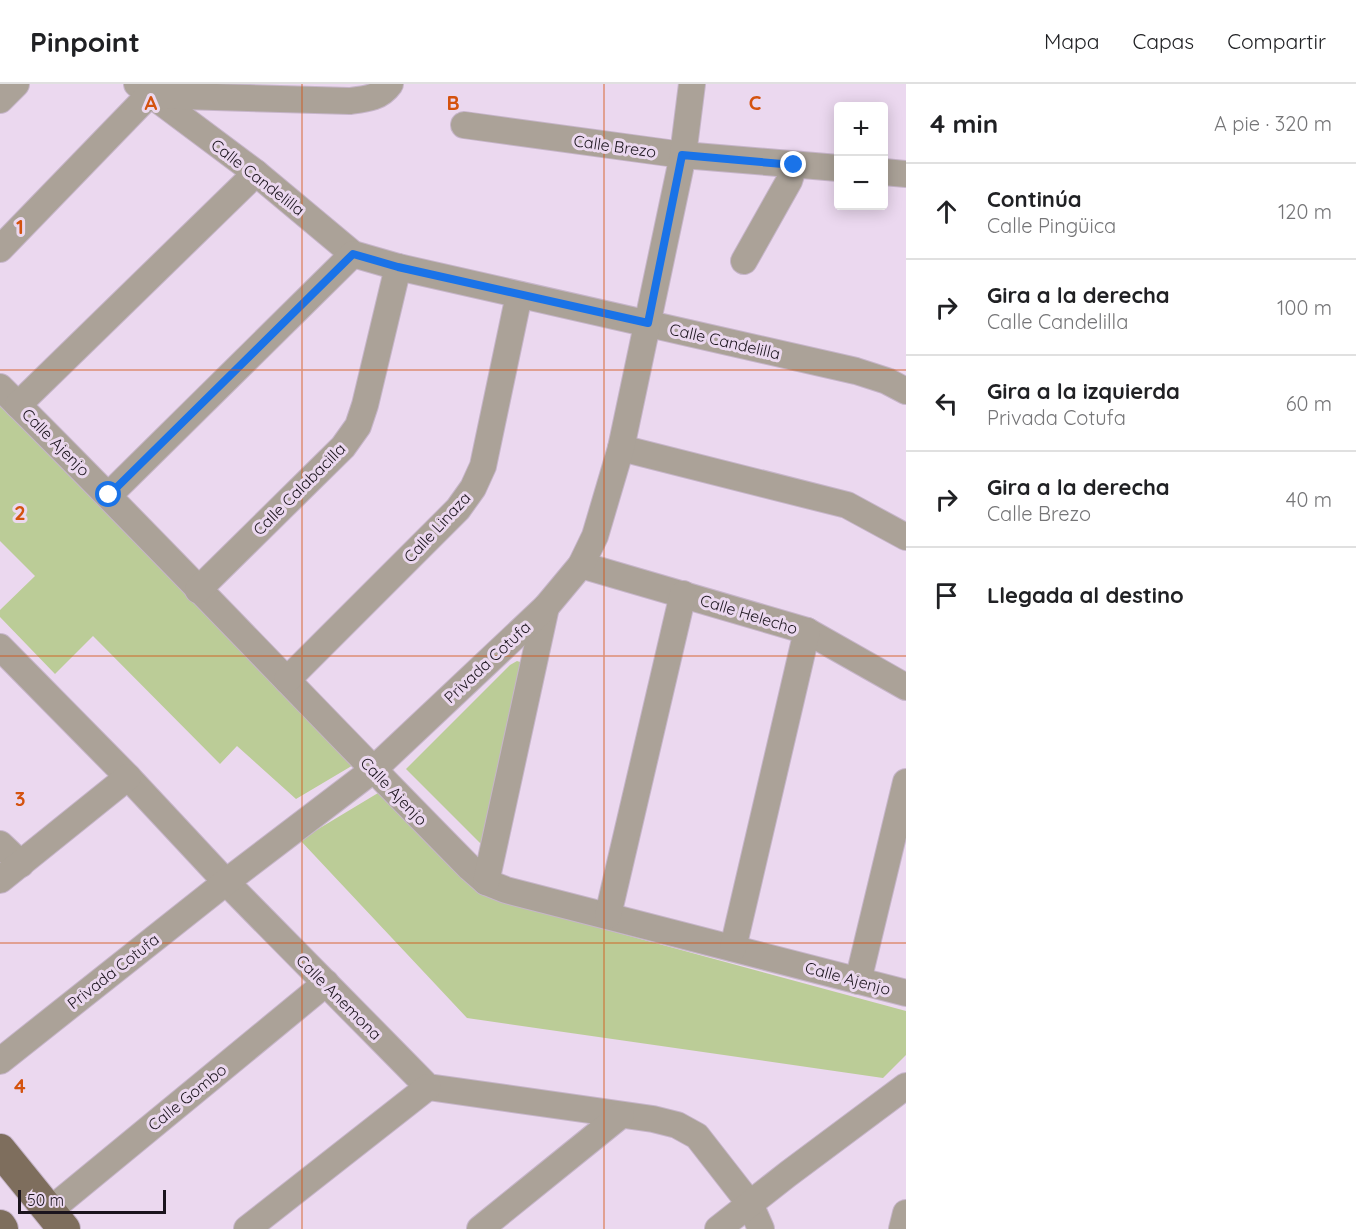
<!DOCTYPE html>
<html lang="es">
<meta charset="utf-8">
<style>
:root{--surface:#fff;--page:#f2f2f2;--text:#202124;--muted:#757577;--line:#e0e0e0}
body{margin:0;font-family:Quicksand,sans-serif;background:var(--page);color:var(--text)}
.controls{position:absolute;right:18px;top:18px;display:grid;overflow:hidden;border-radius:6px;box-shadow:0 3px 15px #0003}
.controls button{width:54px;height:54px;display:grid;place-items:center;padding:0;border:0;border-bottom:2px solid var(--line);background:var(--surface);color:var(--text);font:30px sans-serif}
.scale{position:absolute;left:18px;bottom:15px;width:148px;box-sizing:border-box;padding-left:6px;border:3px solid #1b141d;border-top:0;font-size:16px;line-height:21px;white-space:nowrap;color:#1b141d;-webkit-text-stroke:4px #ebd8ef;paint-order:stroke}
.stop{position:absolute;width:18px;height:18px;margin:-14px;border:4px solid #1a73e8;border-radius:50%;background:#fff}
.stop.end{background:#1a73e8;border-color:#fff;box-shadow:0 2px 6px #0008}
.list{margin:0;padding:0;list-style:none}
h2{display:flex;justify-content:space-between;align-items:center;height:78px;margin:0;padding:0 24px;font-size:26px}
h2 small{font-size:20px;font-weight:400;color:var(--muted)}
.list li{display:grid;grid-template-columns:39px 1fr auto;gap:18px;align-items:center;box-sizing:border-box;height:96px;padding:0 24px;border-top:2px solid var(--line)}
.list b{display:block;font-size:22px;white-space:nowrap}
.list p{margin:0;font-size:20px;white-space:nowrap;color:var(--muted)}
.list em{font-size:20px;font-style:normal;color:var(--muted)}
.icon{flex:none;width:33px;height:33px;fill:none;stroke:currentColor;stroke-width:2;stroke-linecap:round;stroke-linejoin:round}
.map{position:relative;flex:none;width:906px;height:1145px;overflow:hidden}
header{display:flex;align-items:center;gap:36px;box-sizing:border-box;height:84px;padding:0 30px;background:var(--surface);border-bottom:2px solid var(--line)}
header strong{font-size:28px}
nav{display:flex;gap:33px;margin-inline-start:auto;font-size:21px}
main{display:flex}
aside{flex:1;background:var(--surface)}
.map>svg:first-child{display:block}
.green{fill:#bbcc97}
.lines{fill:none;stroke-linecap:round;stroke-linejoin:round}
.minor-casing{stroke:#c6b5c9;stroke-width:28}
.major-casing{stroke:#c6b5c9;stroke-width:34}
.minor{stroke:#aba298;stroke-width:26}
.major{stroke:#7e6e5d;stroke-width:32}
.route{stroke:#1a73e8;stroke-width:8}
.grid{fill:none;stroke:#d4520e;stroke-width:1.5;stroke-opacity:0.55}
.labels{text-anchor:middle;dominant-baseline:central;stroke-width:6;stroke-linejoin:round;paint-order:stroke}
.street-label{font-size:16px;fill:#1b141d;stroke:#ebd8ef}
.grid-label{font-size:20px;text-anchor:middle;font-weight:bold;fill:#d4520e;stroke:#ebd8ef;stroke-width:6;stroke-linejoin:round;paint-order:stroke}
</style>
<header>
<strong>Pinpoint</strong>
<nav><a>Mapa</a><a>Capas</a><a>Compartir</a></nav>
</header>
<main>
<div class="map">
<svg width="906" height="1145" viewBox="0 0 906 1145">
<rect width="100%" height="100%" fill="#ebd8ef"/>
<!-- green -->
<g class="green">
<path d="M0,321L355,680L296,715L237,662L220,680L93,552L55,590L0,533V526L35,492L0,457Z"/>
<path d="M517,577L523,579L481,760L406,685L510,581Z"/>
<path d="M383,706L497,816L906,927V971L883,994L467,934L300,756Z"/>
</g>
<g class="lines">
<!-- minor casing -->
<g class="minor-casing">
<g id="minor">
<path d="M137,0L256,89L353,170L398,183L856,287L887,297L906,307"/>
<path d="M0,16L16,0"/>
<path d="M464,41L683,71L838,84"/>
<path d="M884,88L906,90"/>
<path d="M0,165L149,11L350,17C366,15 380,14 390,0"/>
<path d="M744,177L789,97L794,81"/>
<path d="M0,303C159,461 313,625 470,784L486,798L506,806L906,909"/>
<path d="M18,321L256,89"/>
<path d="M621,364L847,421L906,453"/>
<path d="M109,411L353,170"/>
<path d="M581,481L807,547L906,603"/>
<path d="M198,506L343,363L358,342L365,321L398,183"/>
<path d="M0,563L128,693L226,798L428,1003L653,1035L677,1041L697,1052L750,1120L761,1145"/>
<path d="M287,596L458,425L473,404L483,382L519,211"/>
<path d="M0,760L21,780"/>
<path d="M0,796L128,693"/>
<path d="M486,798L546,523"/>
<path d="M608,831L683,510"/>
<path d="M733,864L807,547"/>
<path d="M858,897L906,698"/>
<path d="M0,977L226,798L373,686L546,523L581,481L595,452L621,364L683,71L692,0"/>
<path d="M49,1127L326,899"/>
<path d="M247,1145L428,1003"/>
<path d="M480,1145L621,1031"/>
<path d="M718,1145L788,1090L906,1002"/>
<path d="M902,1145L906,1129"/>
</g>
</g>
<!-- major casing -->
<g class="major-casing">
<g id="major">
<path d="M0,1066L64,1145"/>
<path d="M0,1142L2,1145"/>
</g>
</g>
<!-- minor -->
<use href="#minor" class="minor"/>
<!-- major -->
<use href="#major" class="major"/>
</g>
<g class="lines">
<!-- route -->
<path class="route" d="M109,411L353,170L398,183L648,239L682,71L794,81"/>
</g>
<!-- grid -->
<path class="grid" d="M302,0V1145M604,0V1145M0,286H906M0,572H906M0,859H906"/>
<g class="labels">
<!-- street labels -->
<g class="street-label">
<text transform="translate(615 62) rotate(8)">Calle Brezo</text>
<text transform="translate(258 93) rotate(38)">Calle Candelilla</text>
<text transform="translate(725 257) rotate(13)">Calle Candelilla</text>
<text transform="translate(56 358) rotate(45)">Calle Ajenjo</text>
<text transform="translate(299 405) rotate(-45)">Calle Calabacilla</text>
<text transform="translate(437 443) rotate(-47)">Calle Linaza</text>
<text transform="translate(749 530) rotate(17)">Calle Helecho</text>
<text transform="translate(487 578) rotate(-43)">Privada Cotufa</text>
<text transform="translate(394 707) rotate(46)">Calle Ajenjo</text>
<text transform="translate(113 887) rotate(-38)">Privada Cotufa</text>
<text transform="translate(848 894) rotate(15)">Calle Ajenjo</text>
<text transform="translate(339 913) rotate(45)">Calle Anemona</text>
<text transform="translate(187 1013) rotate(-39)">Calle Gombo</text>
</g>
</g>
<g class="grid-label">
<text x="151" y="26">A</text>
<text x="453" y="26">B</text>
<text x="755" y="26">C</text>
<text x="20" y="150">1</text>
<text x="20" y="436">2</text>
<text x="20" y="722">3</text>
<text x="20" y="1009">4</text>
</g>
</svg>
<div class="controls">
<button>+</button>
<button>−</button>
</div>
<div class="scale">50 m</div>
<div class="stop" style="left:109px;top:411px"></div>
<div class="stop end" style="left:794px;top:81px"></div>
</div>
<aside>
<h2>4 min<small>A pie · 320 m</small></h2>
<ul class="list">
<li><svg class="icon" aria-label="ahead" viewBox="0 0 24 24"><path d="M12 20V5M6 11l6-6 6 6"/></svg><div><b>Continúa</b><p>Calle Pingüica</p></div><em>120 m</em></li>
<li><svg class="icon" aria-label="right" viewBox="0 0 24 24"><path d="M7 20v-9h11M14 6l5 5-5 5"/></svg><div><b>Gira a la derecha</b><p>Calle Candelilla</p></div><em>100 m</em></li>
<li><svg class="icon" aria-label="left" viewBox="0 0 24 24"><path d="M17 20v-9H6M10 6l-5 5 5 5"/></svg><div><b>Gira a la izquierda</b><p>Privada Cotufa</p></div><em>60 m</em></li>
<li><svg class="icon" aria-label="right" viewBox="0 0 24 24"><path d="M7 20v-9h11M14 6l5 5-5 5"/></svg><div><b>Gira a la derecha</b><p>Calle Brezo</p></div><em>40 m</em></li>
<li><svg class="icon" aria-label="arrive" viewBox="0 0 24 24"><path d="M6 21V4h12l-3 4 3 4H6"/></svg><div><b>Llegada al destino</b></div></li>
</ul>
</aside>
</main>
